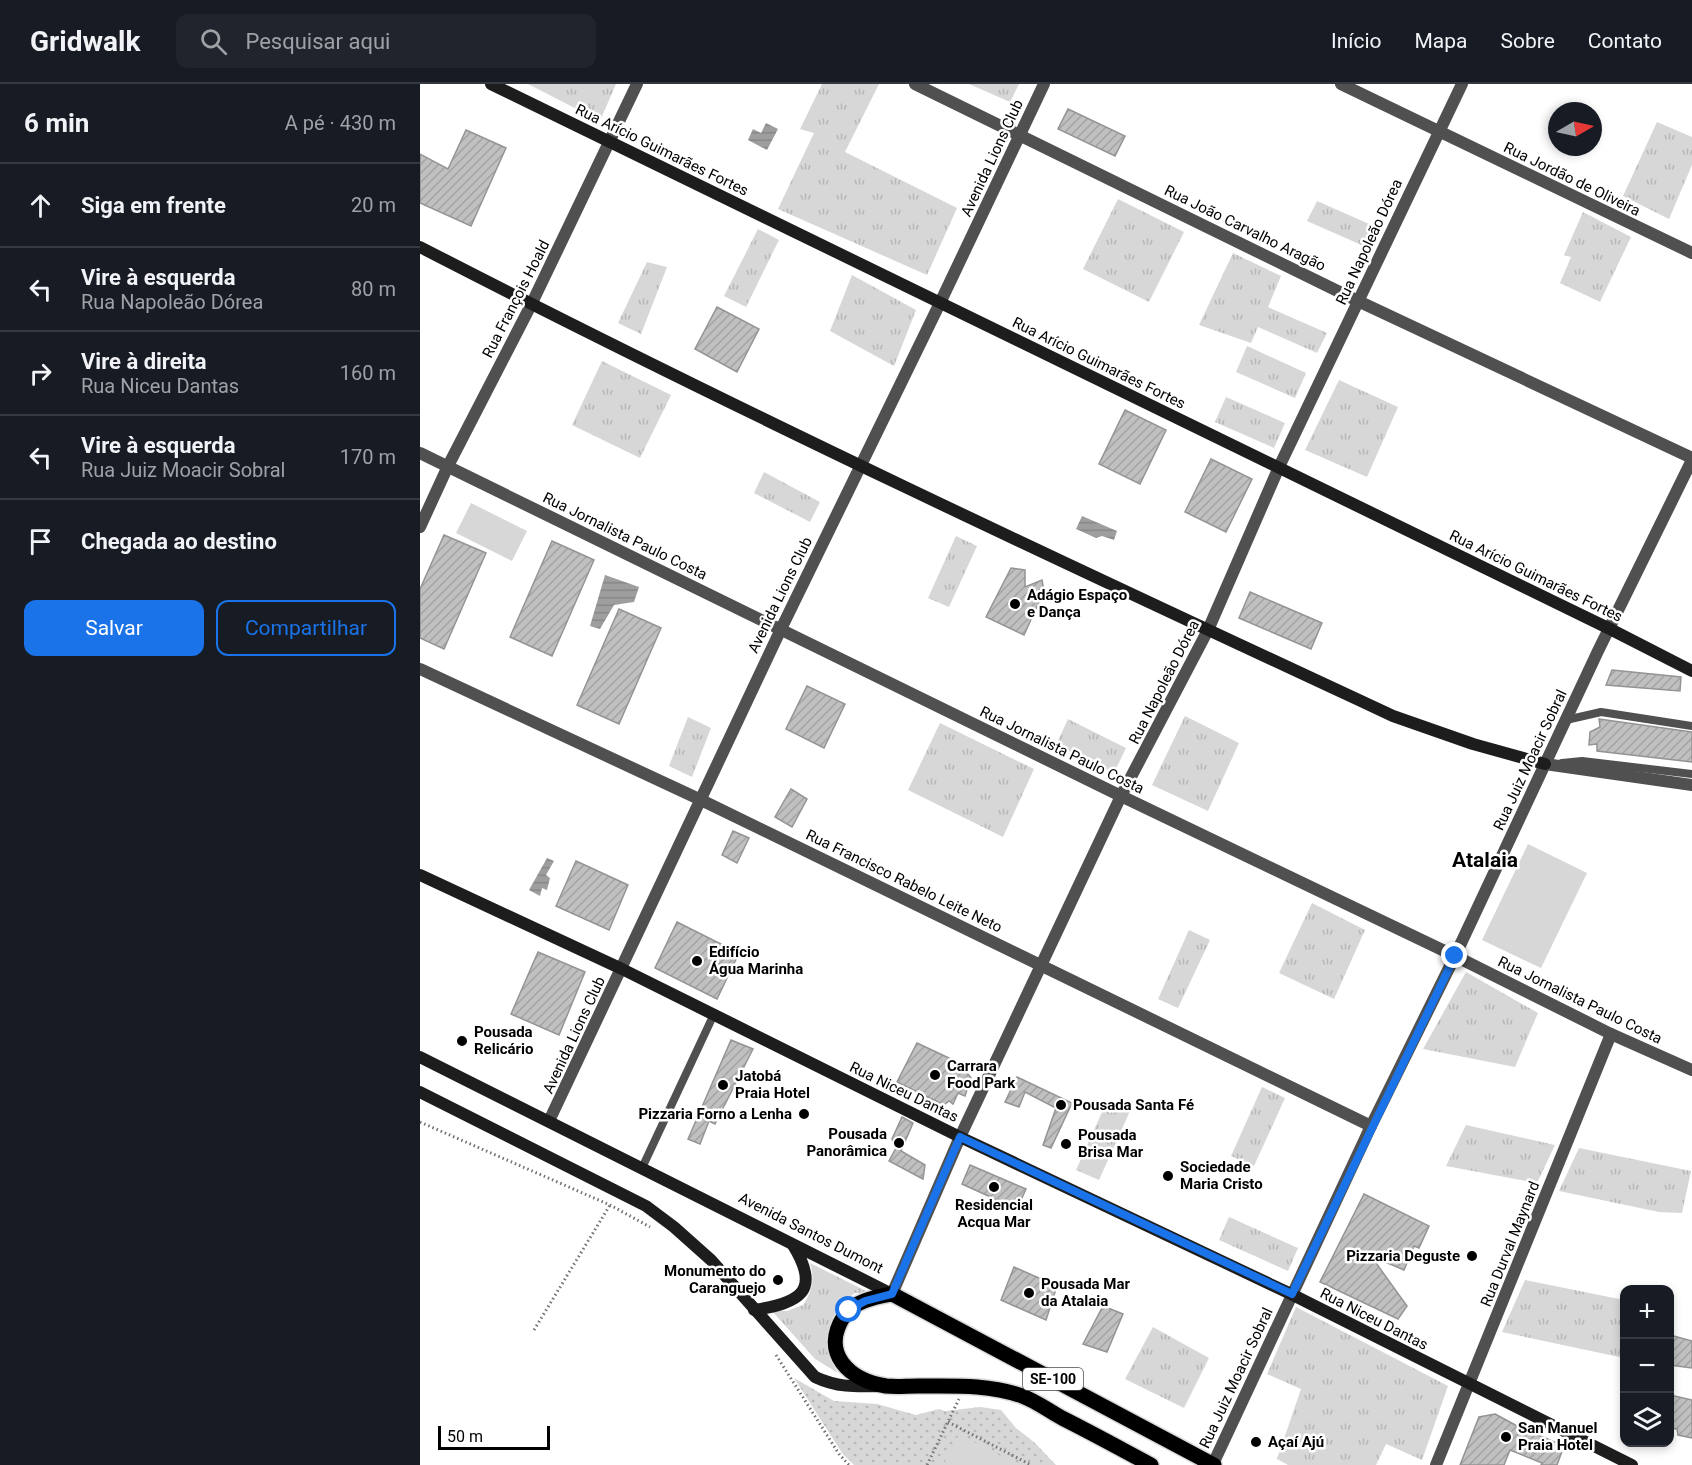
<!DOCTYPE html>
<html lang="pt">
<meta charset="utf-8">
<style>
:root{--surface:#171b24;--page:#20242c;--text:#f1f3f6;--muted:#9ea1a6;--line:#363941;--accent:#1a73e8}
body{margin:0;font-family:Roboto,sans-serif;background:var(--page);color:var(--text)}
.controls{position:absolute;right:18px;bottom:18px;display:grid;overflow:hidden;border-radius:12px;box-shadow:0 3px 9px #0003}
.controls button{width:54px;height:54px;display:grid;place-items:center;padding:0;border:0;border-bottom:2px solid var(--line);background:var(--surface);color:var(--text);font:30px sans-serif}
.compass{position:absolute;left:1128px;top:18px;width:54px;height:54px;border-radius:50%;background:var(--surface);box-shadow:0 3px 9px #0003;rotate:81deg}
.scale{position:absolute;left:18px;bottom:15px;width:112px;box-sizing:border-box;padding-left:6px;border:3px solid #000;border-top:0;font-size:16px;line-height:21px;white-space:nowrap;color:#000;-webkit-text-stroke:4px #fff;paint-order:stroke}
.stop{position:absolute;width:18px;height:18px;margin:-14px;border:4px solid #1a73e8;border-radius:50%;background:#fff}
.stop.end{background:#1a73e8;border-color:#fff;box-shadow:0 2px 6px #0008}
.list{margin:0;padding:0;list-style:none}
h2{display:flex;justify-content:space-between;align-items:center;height:78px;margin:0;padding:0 24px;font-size:26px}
h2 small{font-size:20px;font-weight:400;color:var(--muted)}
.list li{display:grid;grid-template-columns:39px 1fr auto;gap:18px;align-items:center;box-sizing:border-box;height:84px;padding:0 24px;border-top:2px solid var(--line)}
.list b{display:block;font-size:22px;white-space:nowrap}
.list p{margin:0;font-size:20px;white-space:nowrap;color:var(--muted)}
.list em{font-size:20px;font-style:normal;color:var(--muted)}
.actions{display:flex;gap:12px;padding:18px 24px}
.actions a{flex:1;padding:14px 0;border:2px solid var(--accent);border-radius:12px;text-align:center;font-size:21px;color:var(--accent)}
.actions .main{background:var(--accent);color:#fff}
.icon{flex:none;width:33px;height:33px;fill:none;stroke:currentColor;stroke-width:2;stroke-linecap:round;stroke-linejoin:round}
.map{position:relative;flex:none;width:1272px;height:1381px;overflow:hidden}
header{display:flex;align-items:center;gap:36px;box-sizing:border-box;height:84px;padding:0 30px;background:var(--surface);border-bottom:2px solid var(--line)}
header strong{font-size:28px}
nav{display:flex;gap:33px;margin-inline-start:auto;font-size:21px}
.search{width:420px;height:54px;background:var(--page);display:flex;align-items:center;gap:15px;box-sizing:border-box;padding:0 21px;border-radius:12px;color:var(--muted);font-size:22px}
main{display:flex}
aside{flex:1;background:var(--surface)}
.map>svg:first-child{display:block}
.grass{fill:url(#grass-tufts)}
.park{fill:url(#park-dots)}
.pitch{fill:#d7d7d7}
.water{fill:url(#water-rules)}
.building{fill:url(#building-hatch);stroke:#949494;stroke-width:1.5}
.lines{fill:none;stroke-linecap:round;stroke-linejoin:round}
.primary-casing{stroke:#dbdbdb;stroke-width:18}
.path{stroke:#727272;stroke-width:3;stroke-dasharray:1.5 3;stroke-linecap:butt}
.lane{stroke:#505050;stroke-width:8}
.street{stroke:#505050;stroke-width:12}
.secondary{stroke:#1d1d1d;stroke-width:12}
.primary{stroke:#000;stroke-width:15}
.route{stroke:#1a73e8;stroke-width:8}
.poi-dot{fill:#000;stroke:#fff;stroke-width:2}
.labels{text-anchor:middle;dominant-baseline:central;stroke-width:5;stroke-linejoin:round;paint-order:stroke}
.shield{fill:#fff;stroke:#4c4c4c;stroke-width:1.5}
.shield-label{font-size:14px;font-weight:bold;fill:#000}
.street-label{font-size:15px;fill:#000;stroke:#fff}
.poi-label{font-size:15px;font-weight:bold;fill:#000;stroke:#fff;text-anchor:start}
.district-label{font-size:21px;font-weight:bold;fill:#000;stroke:#fff}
</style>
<header>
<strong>Gridwalk</strong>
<div class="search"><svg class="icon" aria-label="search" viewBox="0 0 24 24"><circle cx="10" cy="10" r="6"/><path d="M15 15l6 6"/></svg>Pesquisar aqui</div>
<nav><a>Início</a><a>Mapa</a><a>Sobre</a><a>Contato</a></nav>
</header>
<main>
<aside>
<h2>6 min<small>A pé · 430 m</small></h2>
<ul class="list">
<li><svg class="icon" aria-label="ahead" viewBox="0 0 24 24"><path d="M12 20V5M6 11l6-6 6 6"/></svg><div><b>Siga em frente</b></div><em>20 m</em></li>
<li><svg class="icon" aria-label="left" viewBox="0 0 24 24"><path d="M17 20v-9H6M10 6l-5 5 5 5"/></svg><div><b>Vire à esquerda</b><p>Rua Napoleão Dórea</p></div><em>80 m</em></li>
<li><svg class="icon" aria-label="right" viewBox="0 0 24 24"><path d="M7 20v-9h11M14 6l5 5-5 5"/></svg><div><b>Vire à direita</b><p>Rua Niceu Dantas</p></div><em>160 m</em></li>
<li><svg class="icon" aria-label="left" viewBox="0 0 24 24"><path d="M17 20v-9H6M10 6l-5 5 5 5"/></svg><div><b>Vire à esquerda</b><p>Rua Juiz Moacir Sobral</p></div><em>170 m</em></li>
<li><svg class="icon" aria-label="arrive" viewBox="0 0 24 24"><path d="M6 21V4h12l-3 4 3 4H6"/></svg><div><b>Chegada ao destino</b></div></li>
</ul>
<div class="actions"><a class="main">Salvar</a><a>Compartilhar</a></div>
</aside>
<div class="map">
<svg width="1272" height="1381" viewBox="0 0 1272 1381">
<defs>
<pattern id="grass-tufts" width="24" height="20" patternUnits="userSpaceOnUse" patternTransform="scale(1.5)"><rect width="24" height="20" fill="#d7d7d7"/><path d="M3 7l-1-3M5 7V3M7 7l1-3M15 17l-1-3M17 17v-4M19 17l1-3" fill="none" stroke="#b7b7b7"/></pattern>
<pattern id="park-dots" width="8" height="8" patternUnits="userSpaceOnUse" patternTransform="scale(1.5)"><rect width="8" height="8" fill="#d7d7d7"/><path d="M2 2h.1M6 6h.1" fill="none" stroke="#b7b7b7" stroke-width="1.8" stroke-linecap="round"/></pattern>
<pattern id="water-rules" width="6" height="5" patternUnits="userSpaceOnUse" patternTransform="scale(1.5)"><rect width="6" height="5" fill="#9e9e9e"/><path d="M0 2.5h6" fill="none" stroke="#868686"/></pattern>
<pattern id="building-hatch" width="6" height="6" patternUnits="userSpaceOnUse" patternTransform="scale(1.5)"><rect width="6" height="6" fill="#c0c0c0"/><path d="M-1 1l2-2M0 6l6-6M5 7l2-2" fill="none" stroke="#a3a3a3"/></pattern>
</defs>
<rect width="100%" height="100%" fill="#fff"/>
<!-- grass -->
<g class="grass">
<path d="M108,0H196L180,37Z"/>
<path d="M402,0H459L425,68L537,124L507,191L358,125L394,49L380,45Z"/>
<path d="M549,0H599L590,18Z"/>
<path d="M1237,38L1272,53V81L1249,135L1203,112Z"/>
<path d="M698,115L764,148L729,218L663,185Z"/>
<path d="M897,117L956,143L946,163L887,137Z"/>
<path d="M1163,128L1211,153L1180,218L1140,199L1151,173L1144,171Z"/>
<path d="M338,145L359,156L326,223L304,212Z"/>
<path d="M813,169L861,192L848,223L907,249L897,269L838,243L831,259L779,241Z"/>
<path d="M227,178L247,183L221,250L198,239Z"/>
<path d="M432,191L496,226L474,282L410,247Z"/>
<path d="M827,262L886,289L875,314L816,288Z"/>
<path d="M182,277L251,311L220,374L152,341Z"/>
<path d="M919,296L978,323L947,393L885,366Z"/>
<path d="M806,313L865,339L854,364L795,338Z"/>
<path d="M344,388L400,418L390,438L334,409Z"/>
<path d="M536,452L557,462L529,523L508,514Z"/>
<path d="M765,632L819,659L788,727L732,701Z"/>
<path d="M268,633L291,644L272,693L249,682Z"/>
<path d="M648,635L706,664L694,689L636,661Z"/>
<path d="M520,639L614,685L583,753L488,706Z"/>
<path d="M892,819L945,846L914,915L859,889Z"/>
<path d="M769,846L790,856L758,924L738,915Z"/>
<path d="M1046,888L1118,929L1095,983L1003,965Z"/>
<path d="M842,1003L865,1014L834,1082L811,1072Z"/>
<path d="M687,1017L710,1027L679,1096L656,1086Z"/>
<path d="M1046,1041L1135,1061L1117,1099L1026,1082Z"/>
<path d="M1159,1064L1271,1087L1262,1129L1239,1128L1139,1107Z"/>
<path d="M809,1133L878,1164L868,1187L799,1156Z"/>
<path d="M390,1179L452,1210L435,1209C430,1213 424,1217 420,1222C405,1240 404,1270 418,1289L395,1275L351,1226L367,1227L383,1221C392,1208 395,1195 390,1179Z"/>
<path d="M1105,1196L1204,1216V1274L1082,1248Z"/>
<path d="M876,1223L1028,1302L1002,1376L966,1360L956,1381H868L857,1375L881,1305L847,1290Z"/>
<path d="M733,1243L789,1274L764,1324L705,1295Z"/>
</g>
<!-- park -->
<path class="park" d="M374,1294L414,1317L457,1320L496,1331L519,1325L525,1327L560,1323L581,1326L596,1344L614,1358L636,1381H434L422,1369Z"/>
<!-- pitch -->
<g class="pitch">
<path d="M51,419L107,447L92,477L36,449Z"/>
<path d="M1108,760L1167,789L1121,884L1062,856Z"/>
<path d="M539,1350L598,1381H523Z"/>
</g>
<!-- water -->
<g class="water">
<path d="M346,39L358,45L347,66L328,56L333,45L341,49Z"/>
<path d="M662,432L697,447L694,456L682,452L676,454L656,445Z"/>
<path d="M185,491L219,503L214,518L194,521L180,545L170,542Z"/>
<path d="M127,774L134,777L126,791L130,794L127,806L122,804L120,812L109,806Z"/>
</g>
<!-- building -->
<g class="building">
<path d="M648,25L705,52L695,72L638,45Z"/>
<path d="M46,46L86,64L51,142L0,119V70L28,85Z"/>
<path d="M297,223L339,245L317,288L275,265Z"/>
<path d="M705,326L746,346L720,400L679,380Z"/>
<path d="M791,375L832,395L806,448L765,428Z"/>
<path d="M24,451L66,469L24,565L0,554V505Z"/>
<path d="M132,457L174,476L132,572L90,553Z"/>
<path d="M591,484L605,486V503L622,496L624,507L604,551L566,533Z"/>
<path d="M830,508L902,539L891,565L819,534Z"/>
<path d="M199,525L241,544L199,640L157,621Z"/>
<path d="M1192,586L1261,593L1260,607L1186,601Z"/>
<path d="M387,602L425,620L404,664L366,645Z"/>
<path d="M1179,635L1272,648V678L1177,667V660L1169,661L1170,648L1180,643Z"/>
<path d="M371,705L387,715L372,743L355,733Z"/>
<path d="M313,747L329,754L317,779L302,771Z"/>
<path d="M156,777L208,801L189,846L136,822Z"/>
<path d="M257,838L319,869L297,915L235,884Z"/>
<path d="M118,868L165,888L139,951L91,930Z"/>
<path d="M311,956L333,965L295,1040L289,1037L280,1060L268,1055Z"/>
<path d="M497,959L548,983L547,989L551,994L545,1012L538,1009L533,1020L529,1017L524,1021L477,998Z"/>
<path d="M597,993L652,1019L631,1064L623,1061L636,1024L605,1008L599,1023L585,1018Z"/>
<path d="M482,1033L493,1039L481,1067L505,1081L503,1095L469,1077L476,1064L472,1055Z"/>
<path d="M550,1081L606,1105L597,1125L542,1100Z"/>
<path d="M944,1110L1009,1142L999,1164L994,1162L984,1186L951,1172L987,1222L978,1235L900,1198Z"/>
<path d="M594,1183L637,1202L626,1236L581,1216Z"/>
<path d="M683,1222L703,1230L687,1268L663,1260Z"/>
<path d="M1250,1251L1272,1257V1284L1250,1281Z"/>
<path d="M1250,1311L1272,1316V1354L1258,1351L1257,1345L1250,1344Z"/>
<path d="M1075,1330L1099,1343L1144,1362L1137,1381H1121L1122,1379L1090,1366L1084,1381H1040L1059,1333Z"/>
</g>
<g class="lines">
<!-- primary casing -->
<g class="primary-casing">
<path id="primary" d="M731,1381C701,1365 672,1349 642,1334C629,1327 616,1317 602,1312C569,1300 532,1302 498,1302C487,1302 476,1303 466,1302C429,1296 400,1269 424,1232C433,1217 456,1213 472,1210L794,1381"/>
</g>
<!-- path -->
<g class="path">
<path d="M0,1038L190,1121L230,1143"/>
<path d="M114,1246L190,1121"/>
<path d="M356,1271L419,1370L429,1381"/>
<path d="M528,1338L611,1381"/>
<path d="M507,1381L539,1315"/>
</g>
<!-- lane -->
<g class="lane">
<path d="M1146,636L1181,628L1272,642"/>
<path d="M1142,679L1162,677L1272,690"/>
<path d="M222,1084L294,930"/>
</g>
<!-- street -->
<g class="street">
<path d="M495,0L938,217L1272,374"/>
<path d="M921,0L1272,169"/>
<path d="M0,369L701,712L1035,872L1191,950L1272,986"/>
<path d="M0,443L28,382L111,221L217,0"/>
<path d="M0,585L279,715L951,1042"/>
<path d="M1125,680L1272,701"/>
<path d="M129,1037L361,545L520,219L624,0"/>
<path d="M472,1210L540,1053L701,712L788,546L859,383L1042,0"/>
<path d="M793,1380L951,1042L1035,872L1178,567L1272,376"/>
<path d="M1016,1381L1191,950"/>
</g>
<!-- secondary -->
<g class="secondary">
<path d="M71,0L1190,545L1272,587"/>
<path d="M0,163C320,328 646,480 973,632L1053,660L1125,680"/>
<path d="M0,791L202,885L540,1053L871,1210L1212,1381"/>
<path d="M0,973L472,1210"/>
<path d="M0,1008L226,1122L254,1143L291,1176L395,1293C416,1303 435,1303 459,1302"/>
<path d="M334,1226C379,1219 402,1208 373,1161"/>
</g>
<!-- primary -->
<use href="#primary" class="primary"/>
</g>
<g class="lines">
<!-- route -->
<path class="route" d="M429,1226L445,1217L472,1210L540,1053L872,1210L1035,872"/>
</g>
<!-- markers -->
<g class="poi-dot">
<circle cx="595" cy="520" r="6"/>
<circle cx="277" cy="877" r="6"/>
<circle cx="42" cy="957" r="6"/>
<circle cx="515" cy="991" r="6"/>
<circle cx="303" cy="1001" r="6"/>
<circle cx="641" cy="1021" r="6"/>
<circle cx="384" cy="1030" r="6"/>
<circle cx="479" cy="1059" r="6"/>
<circle cx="646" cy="1060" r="6"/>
<circle cx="748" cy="1092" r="6"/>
<circle cx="574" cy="1103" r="6"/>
<circle cx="1052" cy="1172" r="6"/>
<circle cx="358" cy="1196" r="6"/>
<circle cx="609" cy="1209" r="6"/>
<circle cx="1086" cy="1353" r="6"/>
<circle cx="836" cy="1358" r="6"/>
</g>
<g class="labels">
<!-- shield labels -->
<rect class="shield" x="603" y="1284" width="60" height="22" rx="4.5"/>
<g class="shield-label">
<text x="633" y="1295">SE-100</text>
</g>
<!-- street labels -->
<g class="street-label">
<text transform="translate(242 66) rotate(26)">Rua Arício Guimarães Fortes</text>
<text transform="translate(572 74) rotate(-65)">Avenida Lions Club</text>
<text transform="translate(1152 95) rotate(26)">Rua Jordão de Oliveira</text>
<text transform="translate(825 144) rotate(26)">Rua João Carvalho Aragão</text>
<text transform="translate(949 158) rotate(-65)">Rua Napoleão Dórea</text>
<text transform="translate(96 215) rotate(-63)">Rua François Hoald</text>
<text transform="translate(679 279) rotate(26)">Rua Arício Guimarães Fortes</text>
<text transform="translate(205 452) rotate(26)">Rua Jornalista Paulo Costa</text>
<text transform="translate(1116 492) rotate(26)">Rua Arício Guimarães Fortes</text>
<text transform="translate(360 511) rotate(-64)">Avenida Lions Club</text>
<text transform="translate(744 598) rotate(-63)">Rua Napoleão Dórea</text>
<text transform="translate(642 666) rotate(26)">Rua Jornalista Paulo Costa</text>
<text transform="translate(1110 676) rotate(-65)">Rua Juiz Moacir Sobral</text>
<text transform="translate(484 797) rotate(26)">Rua Francisco Rabelo Leite Neto</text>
<text transform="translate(1160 916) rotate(26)">Rua Jornalista Paulo Costa</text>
<text transform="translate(154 951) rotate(-65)">Avenida Lions Club</text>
<text transform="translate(484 1008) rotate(26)">Rua Niceu Dantas</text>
<text transform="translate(391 1149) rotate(27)">Avenida Santos Dumont</text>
<text transform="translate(1090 1160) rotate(-68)">Rua Durval Maynard</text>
<text transform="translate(954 1235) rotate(27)">Rua Niceu Dantas</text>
<text transform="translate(816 1294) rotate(-65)">Rua Juiz Moacir Sobral</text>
</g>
<!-- poi labels -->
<g class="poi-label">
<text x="607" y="511">Adágio Espaço<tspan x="607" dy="17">e Dança</tspan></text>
<text x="289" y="868">Edifício<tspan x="289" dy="17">Água Marinha</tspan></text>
<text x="54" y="948">Pousada<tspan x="54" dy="17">Relicário</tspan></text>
<text x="527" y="982">Carrara<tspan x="527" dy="17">Food Park</tspan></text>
<text x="315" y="992">Jatobá<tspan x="315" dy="17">Praia Hotel</tspan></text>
<text x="653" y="1021">Pousada Santa Fé</text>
<text x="372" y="1030" text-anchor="end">Pizzaria Forno a Lenha</text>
<text x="467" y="1050" text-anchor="end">Pousada<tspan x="467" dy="17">Panorâmica</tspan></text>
<text x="658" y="1051">Pousada<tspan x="658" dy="17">Brisa Mar</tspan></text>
<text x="760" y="1083">Sociedade<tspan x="760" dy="17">Maria Cristo</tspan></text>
<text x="574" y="1121" text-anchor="middle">Residencial<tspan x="574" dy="17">Acqua Mar</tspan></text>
<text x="1040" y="1172" text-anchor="end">Pizzaria Deguste</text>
<text x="346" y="1187" text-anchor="end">Monumento do<tspan x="346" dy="17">Caranguejo</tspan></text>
<text x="621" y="1200">Pousada Mar<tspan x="621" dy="17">da Atalaia</tspan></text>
<text x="1098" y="1344">San Manuel<tspan x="1098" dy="17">Praia Hotel</tspan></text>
<text x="848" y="1358">Açaí Ajú</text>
</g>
<!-- district labels -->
<g class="district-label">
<text x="1065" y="776">Atalaia</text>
</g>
</g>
</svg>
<div class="controls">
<button>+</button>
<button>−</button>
<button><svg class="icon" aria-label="layers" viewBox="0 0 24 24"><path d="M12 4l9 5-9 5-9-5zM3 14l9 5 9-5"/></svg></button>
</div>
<svg class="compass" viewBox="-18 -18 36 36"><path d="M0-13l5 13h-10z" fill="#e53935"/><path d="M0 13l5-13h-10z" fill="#9ea1a6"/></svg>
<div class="scale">50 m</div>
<div class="stop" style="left:429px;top:1226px"></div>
<div class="stop end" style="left:1035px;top:872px"></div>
</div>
</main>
